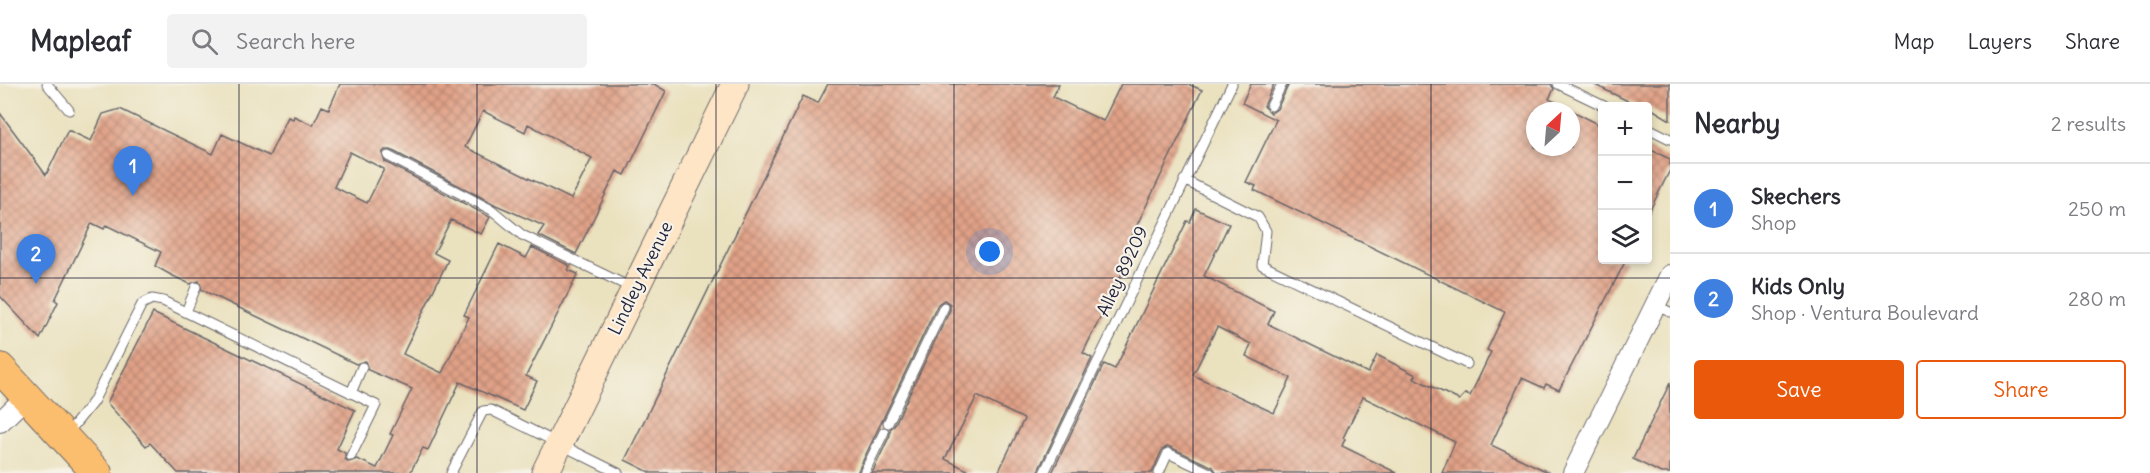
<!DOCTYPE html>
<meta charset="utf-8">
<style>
:root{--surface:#fff;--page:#f2f2f3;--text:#2b2b33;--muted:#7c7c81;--line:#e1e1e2;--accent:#ea580c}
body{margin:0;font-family:Delius,sans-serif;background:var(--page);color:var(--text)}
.controls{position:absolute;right:18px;top:18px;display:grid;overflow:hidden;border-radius:6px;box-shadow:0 3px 9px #0003}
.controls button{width:54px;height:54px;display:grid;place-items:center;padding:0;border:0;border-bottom:2px solid var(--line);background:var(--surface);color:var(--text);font:30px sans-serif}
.compass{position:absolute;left:1526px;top:18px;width:54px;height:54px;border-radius:50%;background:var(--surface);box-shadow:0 3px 9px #0003;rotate:26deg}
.you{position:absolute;left:990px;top:168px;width:21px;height:21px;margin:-15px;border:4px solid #fff;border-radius:50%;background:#1a73e8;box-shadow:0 0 0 9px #1a73e833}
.badge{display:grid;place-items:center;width:39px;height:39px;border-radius:50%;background:var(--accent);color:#fff;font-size:20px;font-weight:700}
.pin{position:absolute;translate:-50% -50px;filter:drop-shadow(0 2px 3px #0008)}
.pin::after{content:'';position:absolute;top:32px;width:21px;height:18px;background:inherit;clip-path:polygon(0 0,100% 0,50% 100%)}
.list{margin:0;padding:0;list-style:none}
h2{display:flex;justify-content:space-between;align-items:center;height:78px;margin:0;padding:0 24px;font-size:26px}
h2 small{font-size:20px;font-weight:400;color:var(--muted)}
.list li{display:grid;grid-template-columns:39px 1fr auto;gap:18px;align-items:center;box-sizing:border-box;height:90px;padding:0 24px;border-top:2px solid var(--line)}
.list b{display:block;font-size:22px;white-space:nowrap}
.list p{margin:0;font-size:20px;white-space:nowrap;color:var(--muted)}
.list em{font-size:20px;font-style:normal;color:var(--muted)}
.actions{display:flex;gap:12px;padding:18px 24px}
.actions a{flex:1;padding:14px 0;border:2px solid var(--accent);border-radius:6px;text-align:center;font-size:21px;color:var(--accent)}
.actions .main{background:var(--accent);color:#fff}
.icon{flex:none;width:33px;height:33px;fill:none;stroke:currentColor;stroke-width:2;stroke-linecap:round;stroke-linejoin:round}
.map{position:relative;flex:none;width:1670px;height:389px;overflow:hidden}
header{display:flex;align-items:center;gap:36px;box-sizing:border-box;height:84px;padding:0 30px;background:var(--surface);border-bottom:2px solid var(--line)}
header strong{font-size:28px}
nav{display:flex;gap:33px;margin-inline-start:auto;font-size:21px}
.search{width:420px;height:54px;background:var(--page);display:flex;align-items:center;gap:15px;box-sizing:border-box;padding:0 21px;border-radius:6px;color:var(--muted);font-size:22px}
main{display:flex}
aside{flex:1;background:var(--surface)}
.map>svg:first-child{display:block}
.building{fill:url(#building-cross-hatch);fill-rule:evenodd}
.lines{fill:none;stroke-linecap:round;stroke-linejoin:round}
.service-casing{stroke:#686569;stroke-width:11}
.minor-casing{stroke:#686569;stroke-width:22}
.secondary-casing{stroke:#686569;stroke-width:29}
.primary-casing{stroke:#686569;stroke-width:32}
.service{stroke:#fff;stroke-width:9}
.minor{stroke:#fff;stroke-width:20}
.secondary{stroke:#fde5c5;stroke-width:27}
.primary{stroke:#fbbd6e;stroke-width:30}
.grid{fill:none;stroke:#22223b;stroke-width:1.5;stroke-opacity:0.55}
.labels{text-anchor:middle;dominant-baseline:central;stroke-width:4.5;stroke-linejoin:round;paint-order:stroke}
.street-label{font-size:18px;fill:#22223b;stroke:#f7f3e8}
</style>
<header>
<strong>Mapleaf</strong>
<div class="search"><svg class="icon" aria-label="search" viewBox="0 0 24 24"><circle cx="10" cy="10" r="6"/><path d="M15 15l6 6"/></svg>Search here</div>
<nav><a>Map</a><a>Layers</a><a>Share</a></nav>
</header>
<main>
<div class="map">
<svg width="1670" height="389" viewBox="0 0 1670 389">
<defs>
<pattern id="building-cross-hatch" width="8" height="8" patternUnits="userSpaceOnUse" patternTransform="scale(1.5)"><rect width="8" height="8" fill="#e1a287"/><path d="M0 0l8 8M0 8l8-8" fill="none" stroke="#b68470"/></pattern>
</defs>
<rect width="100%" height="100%" fill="#f7f3e8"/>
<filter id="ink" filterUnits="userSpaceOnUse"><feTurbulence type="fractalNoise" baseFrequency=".0167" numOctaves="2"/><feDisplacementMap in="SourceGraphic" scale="12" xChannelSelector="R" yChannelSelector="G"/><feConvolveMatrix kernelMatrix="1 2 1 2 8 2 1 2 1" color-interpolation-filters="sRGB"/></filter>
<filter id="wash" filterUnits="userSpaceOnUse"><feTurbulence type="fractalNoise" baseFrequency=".008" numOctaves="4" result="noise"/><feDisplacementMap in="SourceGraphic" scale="24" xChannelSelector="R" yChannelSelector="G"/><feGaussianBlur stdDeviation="1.35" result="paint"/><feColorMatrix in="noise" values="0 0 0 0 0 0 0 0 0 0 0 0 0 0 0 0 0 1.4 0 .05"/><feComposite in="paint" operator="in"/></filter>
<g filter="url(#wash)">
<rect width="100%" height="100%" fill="#eae1be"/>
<g id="blocks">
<!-- building -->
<g class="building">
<path d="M340,0H654L666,7L625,91L617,87L576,170L538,151L544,142L496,121L391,66H385L382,69L385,78L490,133L481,150L451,136L434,169L448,176L403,270L442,289L469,233L464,231L499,160L526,174L532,163L570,182L568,186L578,190L526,292L537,297L523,326L460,298L428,366L423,364L410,389H178L150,359L146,362L107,319L153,229L355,326L337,365L345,369V375L349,378L357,375L377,384L393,351L390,350L412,305L368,286L365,277L356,280L202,206L199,197L190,200L171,191L155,182L161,168L106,141L104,145L92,139L55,216L58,218L40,255L0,212V29L46,91L68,46L91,57L103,30L120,25L213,70L222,50L269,72L288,33L293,35L294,32L313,41L322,22L329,25ZM483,27L525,48L528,40L592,74L571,115L465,63ZM350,68L384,85L367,119L334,103Z"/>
<path d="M828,0H1059L1053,13L1103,37L1121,0H1188L1202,6L1124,168L1131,171L1083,269L1092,274L1037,389H998L1024,335L977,312L945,375L973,389H872L890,351V345L894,342L950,226V220L944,216L938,220L857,389H651L625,376L803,12L818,19Z"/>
<path d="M1251,0H1274L1264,22L1271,29L1277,25L1289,0H1551L1554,5L1549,15L1602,42V176H1626L1559,306L1546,300L1544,304L1522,294L1491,361L1550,389H1442L1455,358L1363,313L1343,354L1345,355L1342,362L1397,389H1217L1213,383L1168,362L1162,366L1152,389H1052L1104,280L1115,285L1187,137L1190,138L1196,125L1229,140L1204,192L1274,227L1268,240L1368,289L1377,271L1416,291L1414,294L1459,316L1465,310L1470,312L1491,268L1487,266L1505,228L1254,106L1256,102L1246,98L1276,36L1242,19ZM1535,27H1571V63H1535ZM1217,243L1251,260L1246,272L1291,294L1274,329L1193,291Z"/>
<path d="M1593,0H1670V36L1647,22H1638Z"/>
<path d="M1647,64L1670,75V86L1647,132Z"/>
<path d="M1670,299V389H1661L1633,375Z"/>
</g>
</g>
</g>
<g filter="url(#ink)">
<use href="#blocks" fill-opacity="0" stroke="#686569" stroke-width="1.5"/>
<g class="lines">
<!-- service casing -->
<g class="service-casing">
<g id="service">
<path d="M47,0L69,26"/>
<path d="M1558,0L1604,22"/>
<path d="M1271,22L1282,0"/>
<path d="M1648,44L1670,55"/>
<path d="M388,72L492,126L522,151L632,204"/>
<path d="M1184,96L1258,133L1266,147L1262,181L1467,280"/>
<path d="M1655,221L1670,228"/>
<path d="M186,228L196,203"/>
<path d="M351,309L362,283"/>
<path d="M888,339L944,223"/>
<path d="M67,350L93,318L142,220L152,215L163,217L376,321L351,372"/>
<path d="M451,389L483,327L491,326L618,389"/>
<path d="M864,389L884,348"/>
<path d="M1044,389L1232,0"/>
<path d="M1159,389L1168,369L1210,389"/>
</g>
</g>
<!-- minor casing -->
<g class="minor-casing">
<g id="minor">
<path d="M0,338L26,313"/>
<path d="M1573,389L1670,191"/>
</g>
</g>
<!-- secondary casing -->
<g class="secondary-casing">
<path id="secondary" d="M545,389L735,0"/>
</g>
<!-- primary casing -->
<g class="primary-casing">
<path id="primary" d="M0,284L97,389"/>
</g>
<!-- service -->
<use href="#service" class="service"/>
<!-- minor -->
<use href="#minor" class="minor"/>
<!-- secondary -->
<use href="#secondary" class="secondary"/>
<!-- primary -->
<use href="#primary" class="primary"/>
</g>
</g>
<!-- grid -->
<path class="grid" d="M239,0V389M477,0V389M716,0V389M954,0V389M1193,0V389M1431,0V389M0,194H1670"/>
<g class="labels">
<!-- street labels -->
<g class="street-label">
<text transform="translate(1122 187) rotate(-65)">Alley 89209</text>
<text transform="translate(640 194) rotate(-64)">Lindley Avenue</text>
</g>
</g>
</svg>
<div class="controls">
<button>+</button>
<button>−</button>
<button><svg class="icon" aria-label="layers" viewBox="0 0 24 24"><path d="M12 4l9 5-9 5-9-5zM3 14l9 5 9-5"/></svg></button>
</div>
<svg class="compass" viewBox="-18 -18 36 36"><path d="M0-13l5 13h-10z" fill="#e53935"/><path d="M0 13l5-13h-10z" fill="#7c7c81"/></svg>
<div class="you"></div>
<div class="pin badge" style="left:133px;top:112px;background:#3f7fe0">1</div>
<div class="pin badge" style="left:36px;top:200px;background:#3f7fe0">2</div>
</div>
<aside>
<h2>Nearby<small>2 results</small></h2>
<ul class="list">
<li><span class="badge" style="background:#3f7fe0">1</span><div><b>Skechers</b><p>Shop</p></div><em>250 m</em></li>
<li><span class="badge" style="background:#3f7fe0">2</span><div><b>Kids Only</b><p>Shop · Ventura Boulevard</p></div><em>280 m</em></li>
</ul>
<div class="actions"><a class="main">Save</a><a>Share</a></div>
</aside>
</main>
